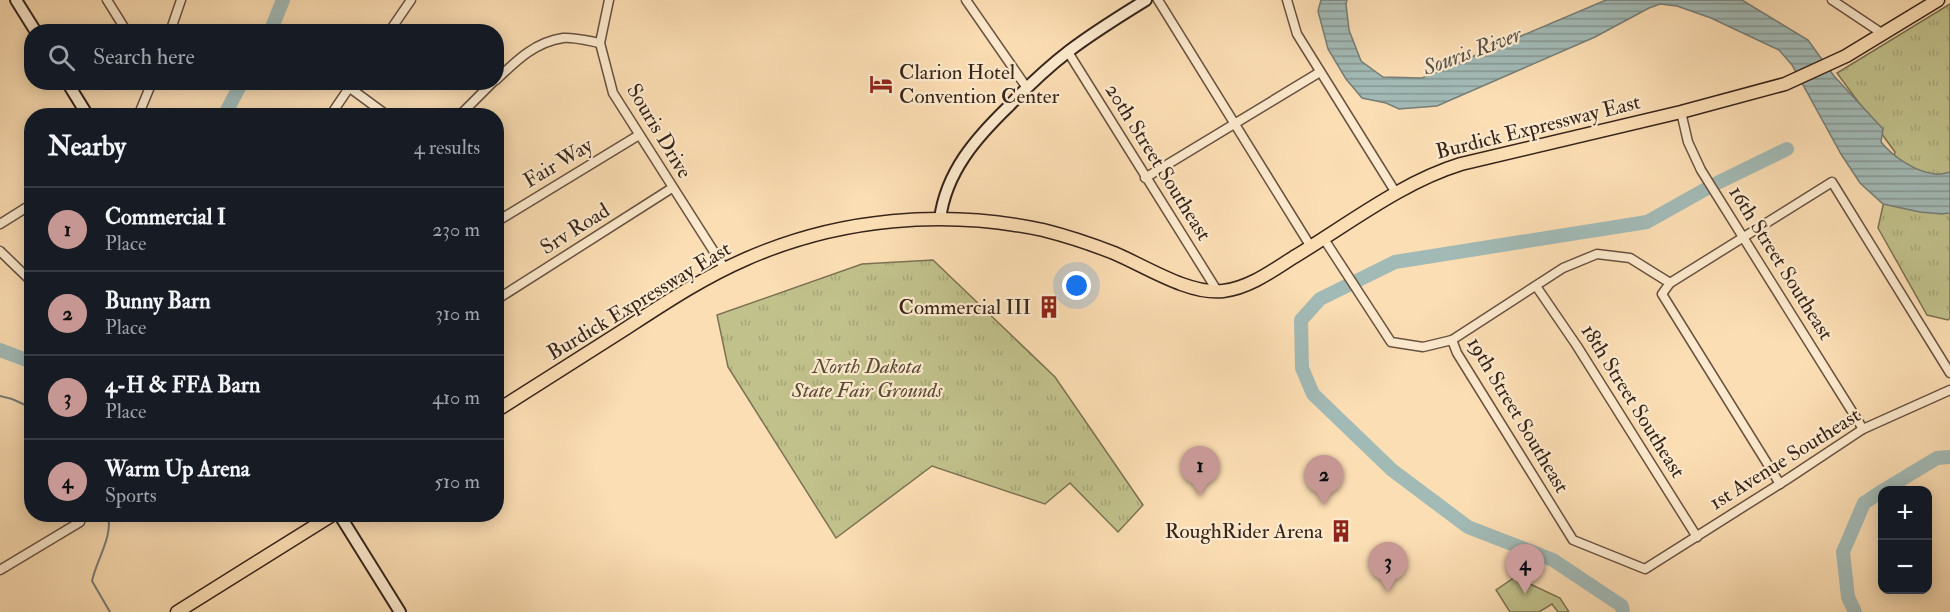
<!DOCTYPE html>
<meta charset="utf-8">
<style>
:root{--surface:#171b24;--page:#20242c;--text:#f1f3f6;--muted:#9ea1a6;--line:#363941;--accent:#c59692}
body{margin:0;font-family:"IM FELL Double Pica",serif;background:var(--page);color:var(--text)}
.controls{position:absolute;right:18px;bottom:18px;display:grid;overflow:hidden;border-radius:12px;box-shadow:0 3px 15px #0003}
.controls button{width:54px;height:54px;display:grid;place-items:center;padding:0;border:0;border-bottom:2px solid var(--line);background:var(--surface);color:var(--text);font:30px sans-serif}
.you{position:absolute;left:1077px;top:286px;width:21px;height:21px;margin:-15px;border:4px solid #fff;border-radius:50%;background:#1a73e8;box-shadow:0 0 0 9px #1a73e833}
.badge{display:grid;place-items:center;width:39px;height:39px;border-radius:50%;background:var(--accent);color:#111;font-size:20px;font-weight:700}
.pin{position:absolute;translate:-50% -50px;filter:drop-shadow(0 2px 3px #0008)}
.pin::after{content:'';position:absolute;top:32px;width:21px;height:18px;background:inherit;clip-path:polygon(0 0,100% 0,50% 100%)}
.list{margin:0;padding:0;list-style:none}
h2{display:flex;justify-content:space-between;align-items:center;height:78px;margin:0;padding:0 24px;font-size:26px}
h2 small{font-size:20px;font-weight:400;color:var(--muted)}
.list li{display:grid;grid-template-columns:39px 1fr auto;gap:18px;align-items:center;box-sizing:border-box;height:84px;padding:0 24px;border-top:2px solid var(--line)}
.list b{display:block;font-size:22px;white-space:nowrap}
.list p{margin:0;font-size:20px;white-space:nowrap;color:var(--muted)}
.list em{font-size:20px;font-style:normal;color:var(--muted)}
.icon{flex:none;width:33px;height:33px;fill:none;stroke:currentColor;stroke-width:2;stroke-linecap:round;stroke-linejoin:round}
.map{position:relative;flex:none;width:1950px;height:612px;overflow:hidden}
.search{position:absolute;background:var(--surface);box-shadow:0 3px 15px #0003;left:24px;top:24px;width:480px;height:66px;display:flex;align-items:center;gap:15px;box-sizing:border-box;padding:0 21px;border-radius:24px;color:var(--muted);font-size:22px}
.panel{position:absolute;background:var(--surface);box-shadow:0 3px 15px #0003;left:24px;top:108px;width:480px;height:414px;border-radius:24px}
.map>svg:first-child{display:block}
.park{fill:url(#park-tufts);stroke:#7c7253;stroke-width:1.5}
.pitch{fill:#c1c18c;stroke:#7c7253;stroke-width:1.5}
.water{fill:url(#water-rules);stroke:#777e78;stroke-width:1.5}
.lines{fill:none;stroke-linecap:round;stroke-linejoin:round}
.stream{stroke:#777e78;stroke-width:2}
.river{stroke:#a2bab6;stroke-width:14}
.street-casing{stroke:#685240;stroke-width:11}
.secondary-casing{stroke:#36241a;stroke-width:14}
.primary-casing{stroke:#36241a;stroke-width:15}
.street{stroke:#fdeace;stroke-width:8}
.secondary{stroke:#fdeace;stroke-width:10}
.primary{stroke:#fcdeb4;stroke-width:12}
.labels{text-anchor:middle;dominant-baseline:central;stroke-width:4.5;stroke-linejoin:round;paint-order:stroke}
.poi-label{font-size:21px;fill:#36241a;stroke:#fdeace;text-anchor:end}
.street-label{font-size:21px;fill:#36241a;stroke:#fdeace}
.park-label{font-size:21px;font-style:italic;fill:#594b36;stroke:#fdeace}
.water-label{font-size:22px;font-style:italic;fill:#565149;stroke:#fdeace}
</style>
<div class="map">
<svg width="1950" height="612" viewBox="0 0 1950 612">
<defs>
<pattern id="park-tufts" width="24" height="20" patternUnits="userSpaceOnUse" patternTransform="scale(1.5)"><rect width="24" height="20" fill="#c1c18c"/><path d="M3 7l-1-3M5 7V3M7 7l1-3M15 17l-1-3M17 17v-4M19 17l1-3" fill="none" stroke="#a6a678"/></pattern>
<pattern id="water-rules" width="6" height="5" patternUnits="userSpaceOnUse" patternTransform="scale(1.5)"><rect width="6" height="5" fill="#a2bab6"/><path d="M0 2.5h6" fill="none" stroke="#859793"/></pattern>
</defs>
<rect width="100%" height="100%" fill="#fcdeb4"/>
<filter id="stains"><feTurbulence type="fractalNoise" baseFrequency=".00333" numOctaves="4"/><feColorMatrix values="0 0 0 0 .2 0 0 0 0 .09 0 0 0 0 .02 0 0 0 .5 -.17"/></filter>
<radialGradient id="worn" r=".72"><stop offset=".6" stop-color="#630" stop-opacity="0"/><stop offset="1" stop-color="#630" stop-opacity=".3"/></radialGradient>
<!-- park -->
<g class="park">
<path d="M1950,4V318L1948,320L1927,315L1878,228L1895,152L1837,73Z"/>
<path d="M933,260L1055,377L1143,505L1118,532L1070,483L1045,504L932,466L836,538L728,367L717,315L862,264Z"/>
</g>
<!-- pitch -->
<path class="pitch" d="M1515,577L1560,598L1569,612H1558L1552,604L1539,612H1510L1496,590Z"/>
<!-- water -->
<path class="water" d="M1321,0H1347L1346,4L1349,30L1361,61L1383,77L1422,78L1606,0H1742L1808,40L1834,76L1883,129L1881,142C1893,157 1916,172 1935,174C1940,175 1946,173 1950,172V213L1942,214L1920,212L1883,204L1860,183L1841,154L1792,65L1779,50L1711,18L1677,6L1660,4L1649,8L1595,37L1437,106L1399,109L1386,103L1362,98L1346,79L1328,49L1318,11Z"/>
<g class="lines">
<!-- stream -->
<g class="stream">
<path d="M0,396L12,399L32,408"/>
<path d="M108,514C113,538 97,558 92,581L110,612"/>
</g>
<!-- river -->
<g class="river">
<path d="M270,32L283,0"/>
<path d="M224,116L242,82"/>
<path d="M0,350L32,362"/>
<path d="M1884,490L1937,458L1950,457"/>
<path d="M1623,612L1622,606L1553,560L1468,527L1392,470L1313,394L1302,368L1301,320L1320,299L1395,262L1647,222L1713,185L1787,149"/>
<path d="M1855,612L1848,597L1843,552L1864,503L1882,491"/>
</g>
<!-- street casing -->
<g class="street-casing">
<g id="street">
<path d="M107,0L127,32"/>
<path d="M609,0L600,43L613,93L725,269"/>
<path d="M966,0L1027,88"/>
<path d="M1158,0L1311,247"/>
<path d="M1287,0L1297,34L1396,193"/>
<path d="M1832,0L1883,34"/>
<path d="M170,32L181,0"/>
<path d="M389,32L411,0"/>
<path d="M1068,52L1218,292"/>
<path d="M496,80C516,61 535,42 563,38C574,37 589,41 600,43"/>
<path d="M350,88L388,116"/>
<path d="M1681,112L1688,142L1701,170L1863,429"/>
<path d="M138,116L152,82"/>
<path d="M330,116L353,82"/>
<path d="M459,116L493,82"/>
<path d="M1145,178L1320,72"/>
<path d="M496,222L639,135"/>
<path d="M0,224L32,204"/>
<path d="M1324,239L1391,342L1423,347L1452,340L1563,268L1597,254L1630,258L1670,283"/>
<path d="M0,251L32,282"/>
<path d="M1536,286L1577,346L1697,537"/>
<path d="M496,300L672,188"/>
<path d="M1452,340L1457,353L1573,540L1645,569L1789,478L1863,429L1950,390"/>
<path d="M1780,484L1662,294L1670,283L1832,182L1950,373"/>
<path d="M0,570L80,522"/>
</g>
</g>
<!-- secondary casing -->
<g class="secondary-casing">
<g id="secondary">
<path d="M16,0L36,32"/>
<path d="M67,82L88,116"/>
<path d="M940,219C946,172 976,138 1008,107C1027,87 1047,68 1069,51C1094,32 1120,16 1146,0"/>
<path d="M339,514L400,612"/>
</g>
</g>
<!-- primary casing -->
<g class="primary-casing">
<g id="primary">
<path d="M496,411C538,384 580,358 622,331C662,305 702,278 746,259C839,218 944,209 1043,230C1067,236 1091,244 1114,253C1145,266 1189,295 1223,291C1249,288 1272,271 1294,257C1347,225 1402,182 1461,164L1681,112L1785,84L1846,56L1938,0"/>
<path d="M177,612L334,514"/>
</g>
</g>
<!-- street -->
<use href="#street" class="street"/>
<!-- secondary -->
<use href="#secondary" class="secondary"/>
<!-- primary -->
<use href="#primary" class="primary"/>
</g>
<!-- icons -->
<defs>
<g id="hotel-bare" transform="scale(1.8)"><path d="M-6-4.5h1.5V1H6V5H4.5V3h-9V5H-6ZM-4 0a1.8 1.8 0 1 1 3.6 0ZM.5 0V-2.5h3Q6-2.5 6 0Z" fill="#8f2418" stroke="#fdeace" stroke-width="2.5" paint-order="stroke"/></g>
<g id="building-bare" transform="scale(1.8)"><path d="M-4-6H4V6H1V3H-1V6H-4ZM-2.5-4.3h1.7v1.8h-1.7ZM.8-4.3h1.7v1.8H.8ZM-2.5-1h1.7V.8h-1.7ZM.8-1h1.7V.8H.8Z" fill="#8f2418" stroke="#fdeace" stroke-width="2.5" paint-order="stroke"/></g>
</defs>
<g fill-rule="evenodd">
<use href="#hotel-bare" x="881" y="84"/>
<use href="#building-bare" x="1049" y="307"/>
<use href="#building-bare" x="1341" y="531"/>
</g>
<g class="labels">
<!-- poi labels -->
<g class="poi-label">
<text x="899" y="72" text-anchor="start">Clarion Hotel<tspan x="899" dy="24">Convention Center</tspan></text>
<text x="1031" y="307">Commercial III</text>
<text x="1323" y="531">RoughRider Arena</text>
</g>
<!-- street labels -->
<g class="street-label">
<text transform="translate(1538 127) rotate(-14)">Burdick Expressway East</text>
<text transform="translate(659 131) rotate(59)">Souris Drive</text>
<text transform="translate(1158 162) rotate(58)">20th Street Southeast</text>
<text transform="translate(558 163) rotate(-31)">Fair Way</text>
<text transform="translate(575 229) rotate(-32)">Srv Road</text>
<text transform="translate(1781 263) rotate(58)">16th Street Southeast</text>
<text transform="translate(639 301) rotate(-31)">Burdick Expressway East</text>
<text transform="translate(1633 401) rotate(58)">18th Street Southeast</text>
<text transform="translate(1518 415) rotate(59)">19th Street Southeast</text>
<text transform="translate(1785 459) rotate(-32)">1st Avenue Southeast</text>
</g>
<!-- park labels -->
<g class="park-label">
<text x="867" y="366">North Dakota<tspan x="867" dy="24">State Fair Grounds</tspan></text>
</g>
<!-- water labels -->
<g class="water-label">
<text transform="translate(1472 51) rotate(-20)">Souris River</text>
</g>
</g>
<rect width="100%" height="100%" filter="url(#stains)"/>
<rect width="100%" height="100%" fill="url(#worn)"/>
</svg>
<div class="controls">
<button>+</button>
<button>−</button>
</div>
<div class="you"></div>
<div class="pin badge" style="left:1200px;top:496px">1</div>
<div class="pin badge" style="left:1324px;top:505px">2</div>
<div class="pin badge" style="left:1388px;top:592px">3</div>
<div class="pin badge" style="left:1525px;top:594px">4</div>
<div class="search"><svg class="icon" aria-label="search" viewBox="0 0 24 24"><circle cx="10" cy="10" r="6"/><path d="M15 15l6 6"/></svg>Search here</div>
<section class="panel">
<h2>Nearby<small>4 results</small></h2>
<ul class="list">
<li><span class="badge">1</span><div><b>Commercial I</b><p>Place</p></div><em>230 m</em></li>
<li><span class="badge">2</span><div><b>Bunny Barn</b><p>Place</p></div><em>310 m</em></li>
<li><span class="badge">3</span><div><b>4-H &amp; FFA Barn</b><p>Place</p></div><em>410 m</em></li>
<li><span class="badge">4</span><div><b>Warm Up Arena</b><p>Sports</p></div><em>510 m</em></li>
</ul>
</section>
</div>
